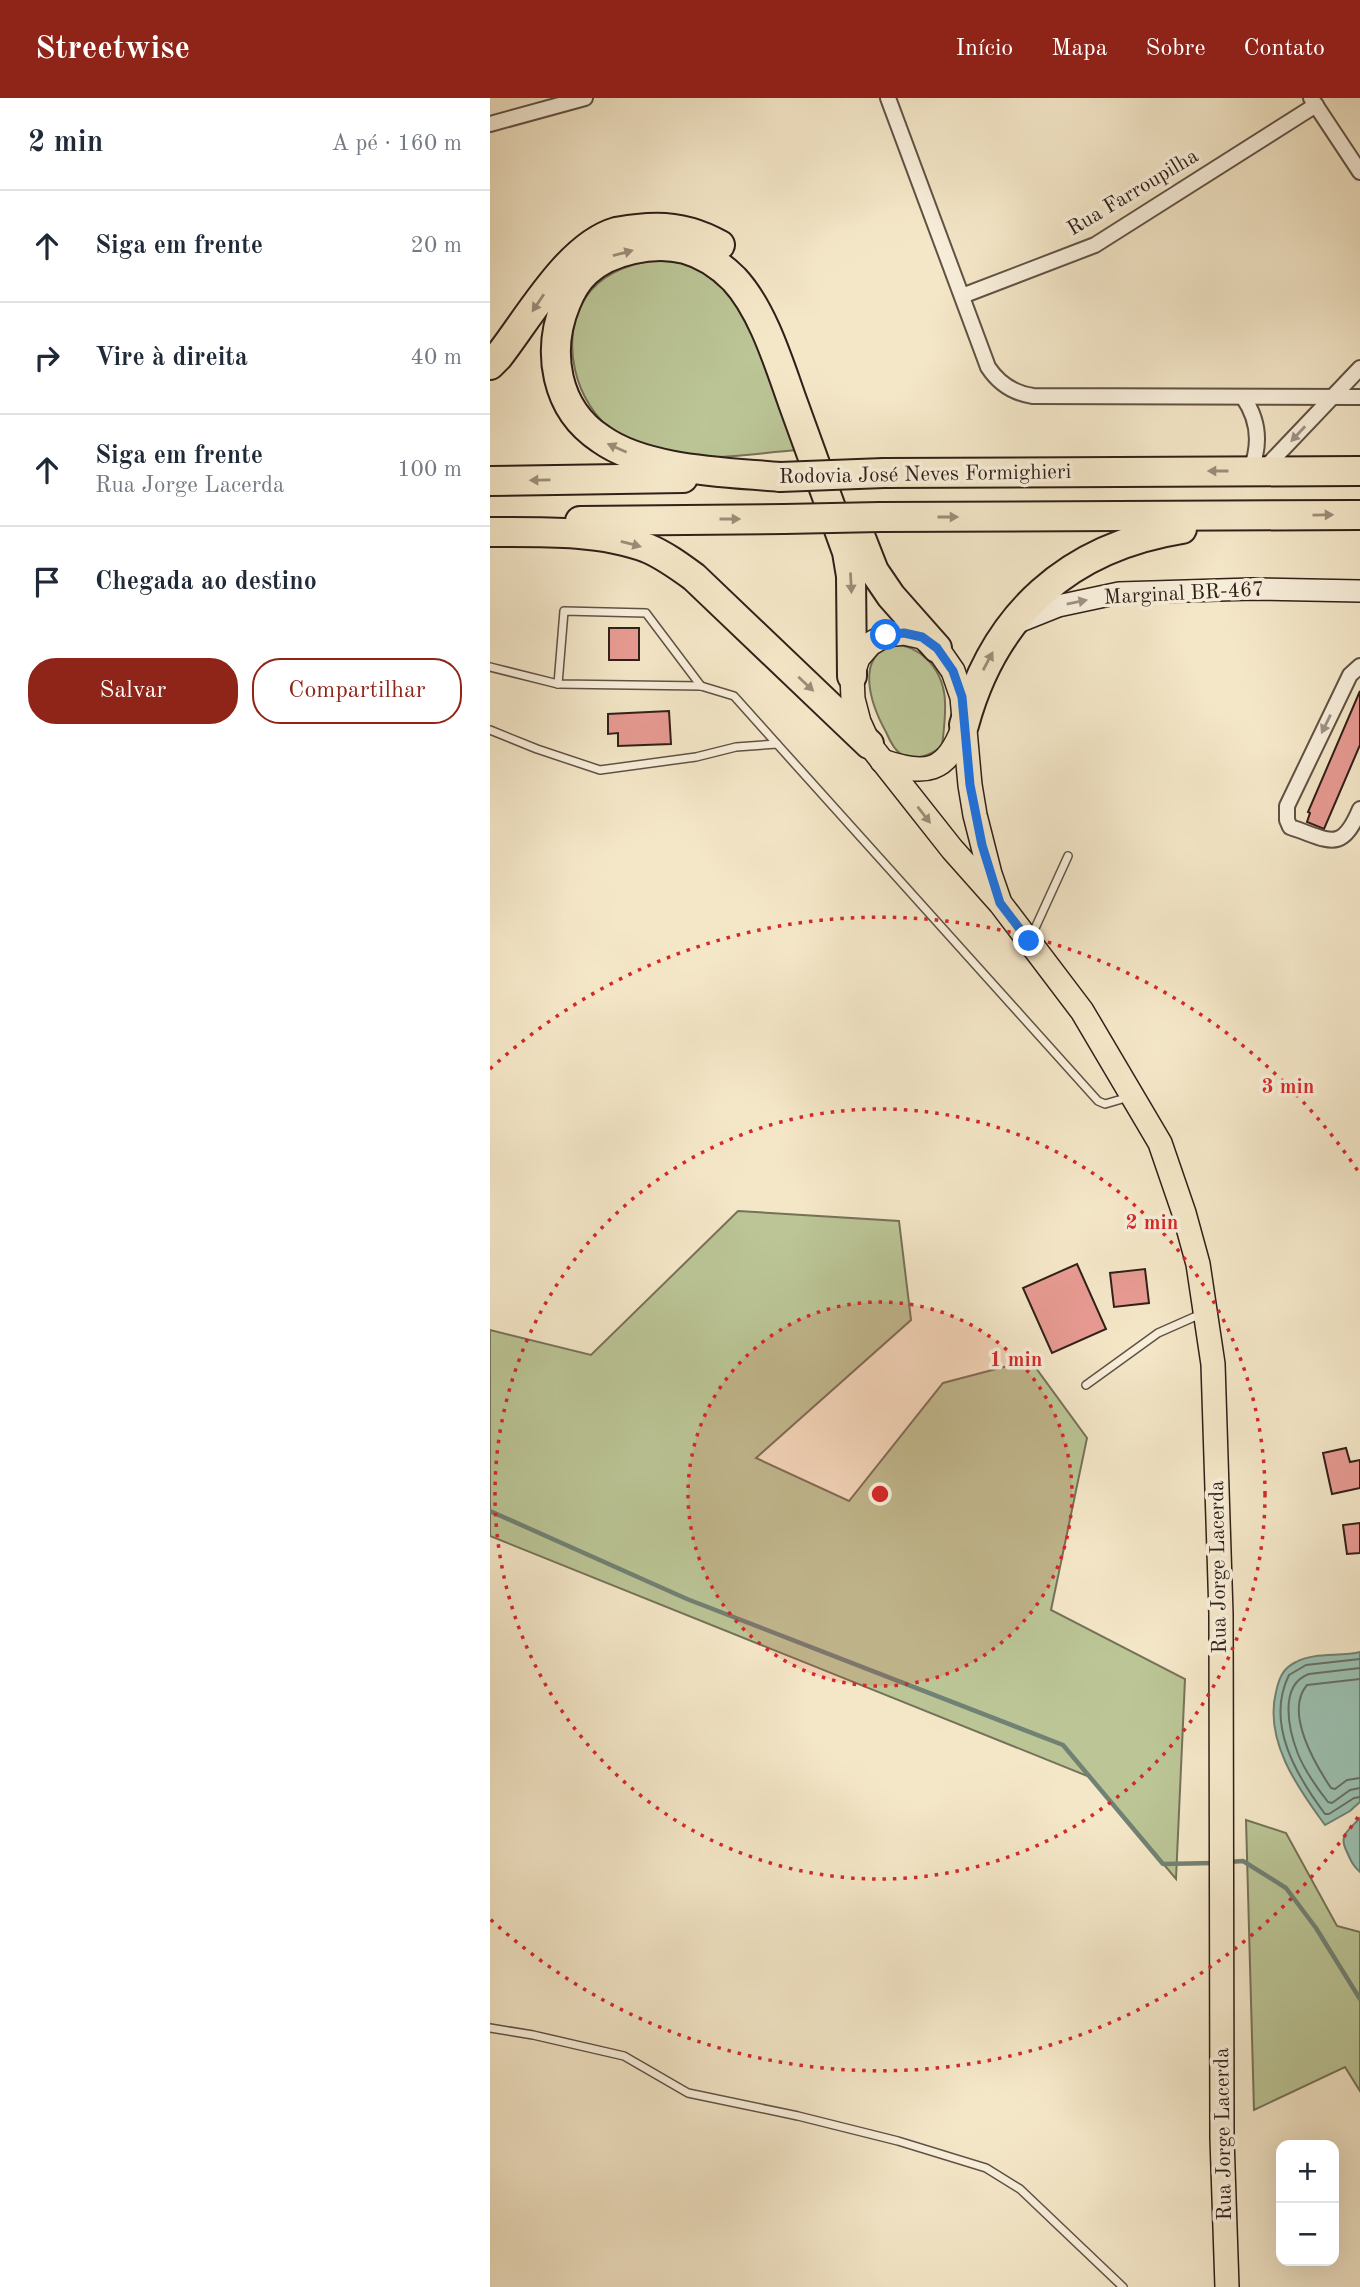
<!DOCTYPE html>
<html lang="pt">
<meta charset="utf-8">
<style>
:root{--surface:#fff;--page:#f2f2f3;--text:#1f2937;--muted:#747a83;--line:#e0e1e3;--accent:#8f2418}
body{margin:0;font-family:"Old Standard TT",serif;background:var(--page);color:var(--text)}
.controls{position:absolute;right:21px;bottom:21px;display:grid;overflow:hidden;border-radius:14px;box-shadow:0 7px 28px #0002}
.controls button{width:63px;height:63px;display:grid;place-items:center;padding:0;border:0;border-bottom:2px solid var(--line);background:var(--surface);color:var(--text);font:35px sans-serif}
.stop{position:absolute;width:21px;height:21px;margin:-16px;border:5px solid #1a73e8;border-radius:50%;background:#fff}
.stop.end{background:#1a73e8;border-color:#fff;box-shadow:0 2px 7px #0008}
.list{margin:0;padding:0;list-style:none}
h2{display:flex;justify-content:space-between;align-items:center;height:91px;margin:0;padding:0 28px;font-size:30px}
h2 small{font-size:23px;font-weight:400;color:var(--muted)}
.list li{display:grid;grid-template-columns:46px 1fr auto;gap:21px;align-items:center;box-sizing:border-box;height:112px;padding:0 28px;border-top:2px solid var(--line)}
.list b{display:block;font-size:26px;white-space:nowrap}
.list p{margin:0;font-size:23px;white-space:nowrap;color:var(--muted)}
.list em{font-size:23px;font-style:normal;color:var(--muted)}
.actions{display:flex;gap:14px;padding:21px 28px}
.actions a{flex:1;padding:16px 0;border:2px solid var(--accent);border-radius:28px;text-align:center;font-size:24px;color:var(--accent)}
.actions .main{background:var(--accent);color:#fff}
.icon{flex:none;width:38px;height:38px;fill:none;stroke:currentColor;stroke-width:2;stroke-linecap:round;stroke-linejoin:round}
.map{position:relative;flex:none;width:870px;height:2189px;overflow:hidden}
header{display:flex;align-items:center;gap:42px;box-sizing:border-box;height:98px;padding:0 35px;background:var(--accent);color:#fff}
header strong{font-size:33px}
nav{display:flex;gap:38px;margin-inline-start:auto;font-size:24px}
main{display:flex}
aside{flex:1;background:var(--surface)}
.map>svg:first-child{display:block}
.green{fill:#bbc596;stroke:#767258;stroke-width:2}
.water{fill:#9cc1b1;stroke:#718174;stroke-width:2}
.lines{fill:none;stroke-linecap:round;stroke-linejoin:round}
.shore{stroke:#667065;stroke-width:2}
.stream{stroke:#718174;stroke-width:4.5}
.building{fill:#e89b93;stroke:#302019;stroke-width:2}
.service-casing{stroke:#615245;stroke-width:10}
.minor-casing{stroke:#615245;stroke-width:18}
.secondary-casing{stroke:#302019;stroke-width:24}
.primary-casing{stroke:#302019;stroke-width:26}
.motorway-casing{stroke:#302019;stroke-width:32}
.service{stroke:#f8efdb;stroke-width:7}
.minor{stroke:#f8efdb;stroke-width:14}
.secondary{stroke:#f8efdb;stroke-width:21}
.primary{stroke:#f4e7c8;stroke-width:23}
.motorway{stroke:#f4e7c8;stroke-width:28}
.motorway-bridge-casing{stroke:#302019;stroke-width:32;stroke-linecap:butt}
.motorway-bridge{stroke:#f4e7c8;stroke-width:28}
.oneway{fill:#9c8d79}
.oneway2{fill:#9e9284}
.route{stroke:#1a73e8;stroke-width:9}
.ring{fill:none;stroke:#d62828;stroke-width:3.5;stroke-dasharray:3.5 7}
.labels{text-anchor:middle;dominant-baseline:central;stroke-width:7;stroke-linejoin:round;paint-order:stroke}
.street-label{font-size:21px;fill:#302019;stroke:#f8efdb}
.centre{fill:#d62828;stroke:#f8efdb;stroke-width:3.5}
.ring-label{font-size:21px;text-anchor:middle;font-weight:bold;fill:#d62828;stroke:#f8efdb;stroke-width:7;stroke-linejoin:round;paint-order:stroke}
</style>
<header>
<strong>Streetwise</strong>
<nav><a>Início</a><a>Mapa</a><a>Sobre</a><a>Contato</a></nav>
</header>
<main>
<aside>
<h2>2 min<small>A pé · 160 m</small></h2>
<ul class="list">
<li><svg class="icon" aria-label="ahead" viewBox="0 0 24 24"><path d="M12 20V5M6 11l6-6 6 6"/></svg><div><b>Siga em frente</b></div><em>20 m</em></li>
<li><svg class="icon" aria-label="right" viewBox="0 0 24 24"><path d="M7 20v-9h11M14 6l5 5-5 5"/></svg><div><b>Vire à direita</b></div><em>40 m</em></li>
<li><svg class="icon" aria-label="ahead" viewBox="0 0 24 24"><path d="M12 20V5M6 11l6-6 6 6"/></svg><div><b>Siga em frente</b><p>Rua Jorge Lacerda</p></div><em>100 m</em></li>
<li><svg class="icon" aria-label="arrive" viewBox="0 0 24 24"><path d="M6 21V4h12l-3 4 3 4H6"/></svg><div><b>Chegada ao destino</b></div></li>
</ul>
<div class="actions"><a class="main">Salvar</a><a>Compartilhar</a></div>
</aside>
<div class="map">
<svg width="870" height="2189" viewBox="0 0 870 2189">
<rect width="100%" height="100%" fill="#f4e7c8"/>
<filter id="stains"><feTurbulence type="fractalNoise" baseFrequency=".00286" numOctaves="4"/><feColorMatrix values="0 0 0 0 .2 0 0 0 0 .09 0 0 0 0 .02 0 0 0 .5 -.17"/></filter>
<radialGradient id="worn" r=".72"><stop offset=".6" stop-color="#630" stop-opacity="0"/><stop offset="1" stop-color="#630" stop-opacity=".3"/></radialGradient>
<!-- green -->
<g class="green">
<path d="M165,162L194,165L221,176L253,207L308,352C262,355 207,367 164,352C151,348 135,341 125,334C85,307 68,240 96,199C111,176 139,166 165,162Z"/>
<path d="M406,547C416,547 423,551 431,556C462,580 456,614 452,648C441,657 424,664 411,656C404,652 399,641 396,634C381,607 363,556 406,547Z"/>
<path d="M248,1113L409,1123L421,1222L266,1360L359,1403L453,1285L540,1262L597,1340L561,1512L695,1581L686,1781L600,1679L0,1438V1232L101,1257Z"/>
<path d="M756,1722L796,1735L847,1828L870,1834V1993L855,1969L764,2012Z"/>
</g>
<!-- water -->
<g class="water">
<path d="M870,1554V1704L860,1713L835,1727C807,1689 774,1642 786,1594C789,1580 793,1570 806,1564C824,1554 850,1559 870,1554Z"/>
<path d="M870,1720V1774C863,1768 861,1763 857,1754C848,1737 858,1733 870,1720Z"/>
</g>
<g class="lines">
<!-- shore -->
<g class="shore">
<path d="M870,1561L816,1567L799,1577C775,1625 806,1677 835,1716H839L864,1700L870,1699"/>
<path d="M870,1570L819,1576C788,1587 799,1633 808,1656C815,1673 827,1690 838,1704L842,1705L860,1692L870,1690"/>
<path d="M870,1581L817,1587C794,1614 825,1666 841,1690L845,1691L857,1682L870,1680"/>
</g>
<!-- stream -->
<g class="stream">
<path d="M0,1413L197,1501L573,1647L673,1766L724,1765"/>
<path d="M739,1764L753,1763L796,1790L826,1830L870,1901"/>
</g>
</g>
<!-- building -->
<g class="building">
<rect x="119" y="530" width="30" height="32"/>
<path d="M870,593V647L834,731L817,724L820,715L818,714Z"/>
<path d="M179,613L181,646L128,648V635L118,636V616Z"/>
<path d="M587,1166L616,1231L562,1255L533,1190Z"/>
<path d="M655,1171L659,1205L624,1209L620,1175Z"/>
<path d="M856,1350L860,1364L870,1362V1390L842,1396L833,1355Z"/>
<path d="M870,1425V1455L857,1456L853,1427Z"/>
</g>
<g class="lines">
<!-- service casing -->
<g class="service-casing">
<g id="service">
<path d="M0,569L68,586L211,588L244,598L287,646"/>
<path d="M68,586L74,513L156,515L211,588"/>
<path d="M0,632L47,651L110,672L206,659L246,649L287,646L608,1003L615,1006L639,999"/>
<path d="M541,839L578,758"/>
<path d="M596,1287L668,1235L711,1216"/>
<path d="M0,1930L43,1937L134,1958L198,1995L308,2018L408,2043L496,2070L530,2091L633,2189"/>
</g>
</g>
<!-- minor casing -->
<g class="minor-casing">
<g id="minor">
<path d="M398,0L498,269C509,286 523,295 543,298L870,299"/>
<path d="M821,0L870,74"/>
<path d="M0,26L95,0"/>
<path d="M472,198L605,147L826,7"/>
<path d="M753,299C769,322 771,347 760,373"/>
<path d="M772,373L870,270"/>
<path d="M870,568L860,577L797,708V722L800,729C840,742 851,756 870,711"/>
</g>
</g>
<!-- secondary casing -->
<g class="secondary-casing">
<path id="secondary" d="M528,524L568,508L629,495L762,491L870,493"/>
</g>
<!-- primary casing -->
<g class="primary-casing">
<g id="primary">
<path d="M392,663C436,678 456,675 473,630"/>
<path d="M510,805L500,776L485,717L480,687L472,599L463,573L447,550L432,539L414,535L396,537L380,546L368,560L362,578L363,601L369,624L379,646L462,751L510,805L592,913L670,1045L694,1115L708,1166L723,1266L731,1516L732,2040L737,2189"/>
</g>
</g>
<!-- motorway casing -->
<g class="motorway-casing">
<g id="motorway">
<path d="M0,267L8,259C38,221 78,148 126,134C136,132 147,131 158,130C185,128 207,134 230,147"/>
<path d="M394,375L870,373"/>
<path d="M290,379C236,374 156,373 111,341C65,311 56,253 76,205C80,195 87,182 96,174C119,152 164,143 195,151C213,156 231,168 244,181C273,212 289,266 303,305C321,355 339,404 357,454L361,478L362,578"/>
<path d="M0,383L193,380"/>
<path d="M390,419L870,417"/>
<path d="M364,422L384,473L401,498L447,550"/>
<path d="M90,423L294,421"/>
<path d="M0,434C50,434 110,432 157,450C174,457 189,468 204,479L379,646"/>
<path d="M474,627C504,516 579,449 692,431"/>
</g>
</g>
<!-- service -->
<use href="#service" class="service"/>
<!-- minor -->
<use href="#minor" class="minor"/>
<!-- secondary -->
<use href="#secondary" class="secondary"/>
<!-- primary -->
<use href="#primary" class="primary"/>
<!-- motorway -->
<use href="#motorway" class="motorway"/>
<!-- motorway-bridge casing -->
<g class="motorway-bridge-casing">
<g id="motorway-bridge">
<path d="M290,379L394,375"/>
<path d="M294,421L390,419"/>
</g>
</g>
<!-- motorway-bridge -->
<use href="#motorway-bridge" class="motorway-bridge"/>
</g>
<!-- one-way arrows -->
<defs><path id="oneway-solid" d="M-6-.8H1V-3.2L6.5 0L1 3.2V.8H-6Z" transform="scale(1.75)"/></defs>
<g class="oneway">
<use href="#oneway-solid" transform="translate(133 155) rotate(-15)"/>
<use href="#oneway-solid" transform="translate(48 205) rotate(124)"/>
<use href="#oneway-solid" transform="translate(127 350) rotate(-156)"/>
<use href="#oneway-solid" transform="translate(728 373) rotate(180)"/>
<use href="#oneway-solid" transform="translate(50 382) rotate(179)"/>
<use href="#oneway-solid" transform="translate(833 417) rotate(-1)"/>
<use href="#oneway-solid" transform="translate(458 419)"/>
<use href="#oneway-solid" transform="translate(240 421)"/>
<use href="#oneway-solid" transform="translate(141 446) rotate(15)"/>
<use href="#oneway-solid" transform="translate(361 485) rotate(87)"/>
<use href="#oneway-solid" transform="translate(498 563) rotate(-62)"/>
<use href="#oneway-solid" transform="translate(316 586) rotate(43)"/>
<use href="#oneway-solid" transform="translate(434 717) rotate(52)"/>
</g>
<g class="oneway2">
<use href="#oneway-solid" transform="translate(808 336) rotate(133)"/>
<use href="#oneway-solid" transform="translate(587 504) rotate(-11)"/>
<use href="#oneway-solid" transform="translate(836 626) rotate(116)"/>
</g>
<g class="lines">
<!-- route -->
<path class="route" d="M396,537L414,535L432,539L447,550L463,573L472,599L480,687L492,747L510,805L539,843"/>
</g>
<!-- distance rings -->
<circle cx="390" cy="1396" r="192" fill="#d62828" fill-opacity=".12"/>
<g class="ring">
<circle cx="390" cy="1396" r="192"/>
<circle cx="390" cy="1396" r="385"/>
<path d="M868 1719A577 577 0 0 1 0 1821M0 971A577 577 0 0 1 868 1073"/>
</g>
<g class="labels">
<!-- street labels -->
<g class="street-label">
<text transform="translate(643 95) rotate(-31)">Rua Farroupilha</text>
<text transform="translate(435 377) rotate(-1)">Rodovia José Neves Formighieri</text>
<text transform="translate(694 496) rotate(-3)">Marginal BR-467</text>
<text transform="translate(729 1469) rotate(-91)">Rua Jorge Lacerda</text>
<text transform="translate(734 2036) rotate(-91)">Rua Jorge Lacerda</text>
</g>
</g>
<circle cx="390" cy="1396" r="10" class="centre"/>
<g class="ring-label">
<text x="798" y="995">3 min</text>
<text x="662" y="1131">2 min</text>
<text x="526" y="1268">1 min</text>
</g>
<rect width="100%" height="100%" filter="url(#stains)"/>
<rect width="100%" height="100%" fill="url(#worn)"/>
</svg>
<div class="controls">
<button>+</button>
<button>−</button>
</div>
<div class="stop" style="left:396px;top:537px"></div>
<div class="stop end" style="left:539px;top:843px"></div>
</div>
</main>
